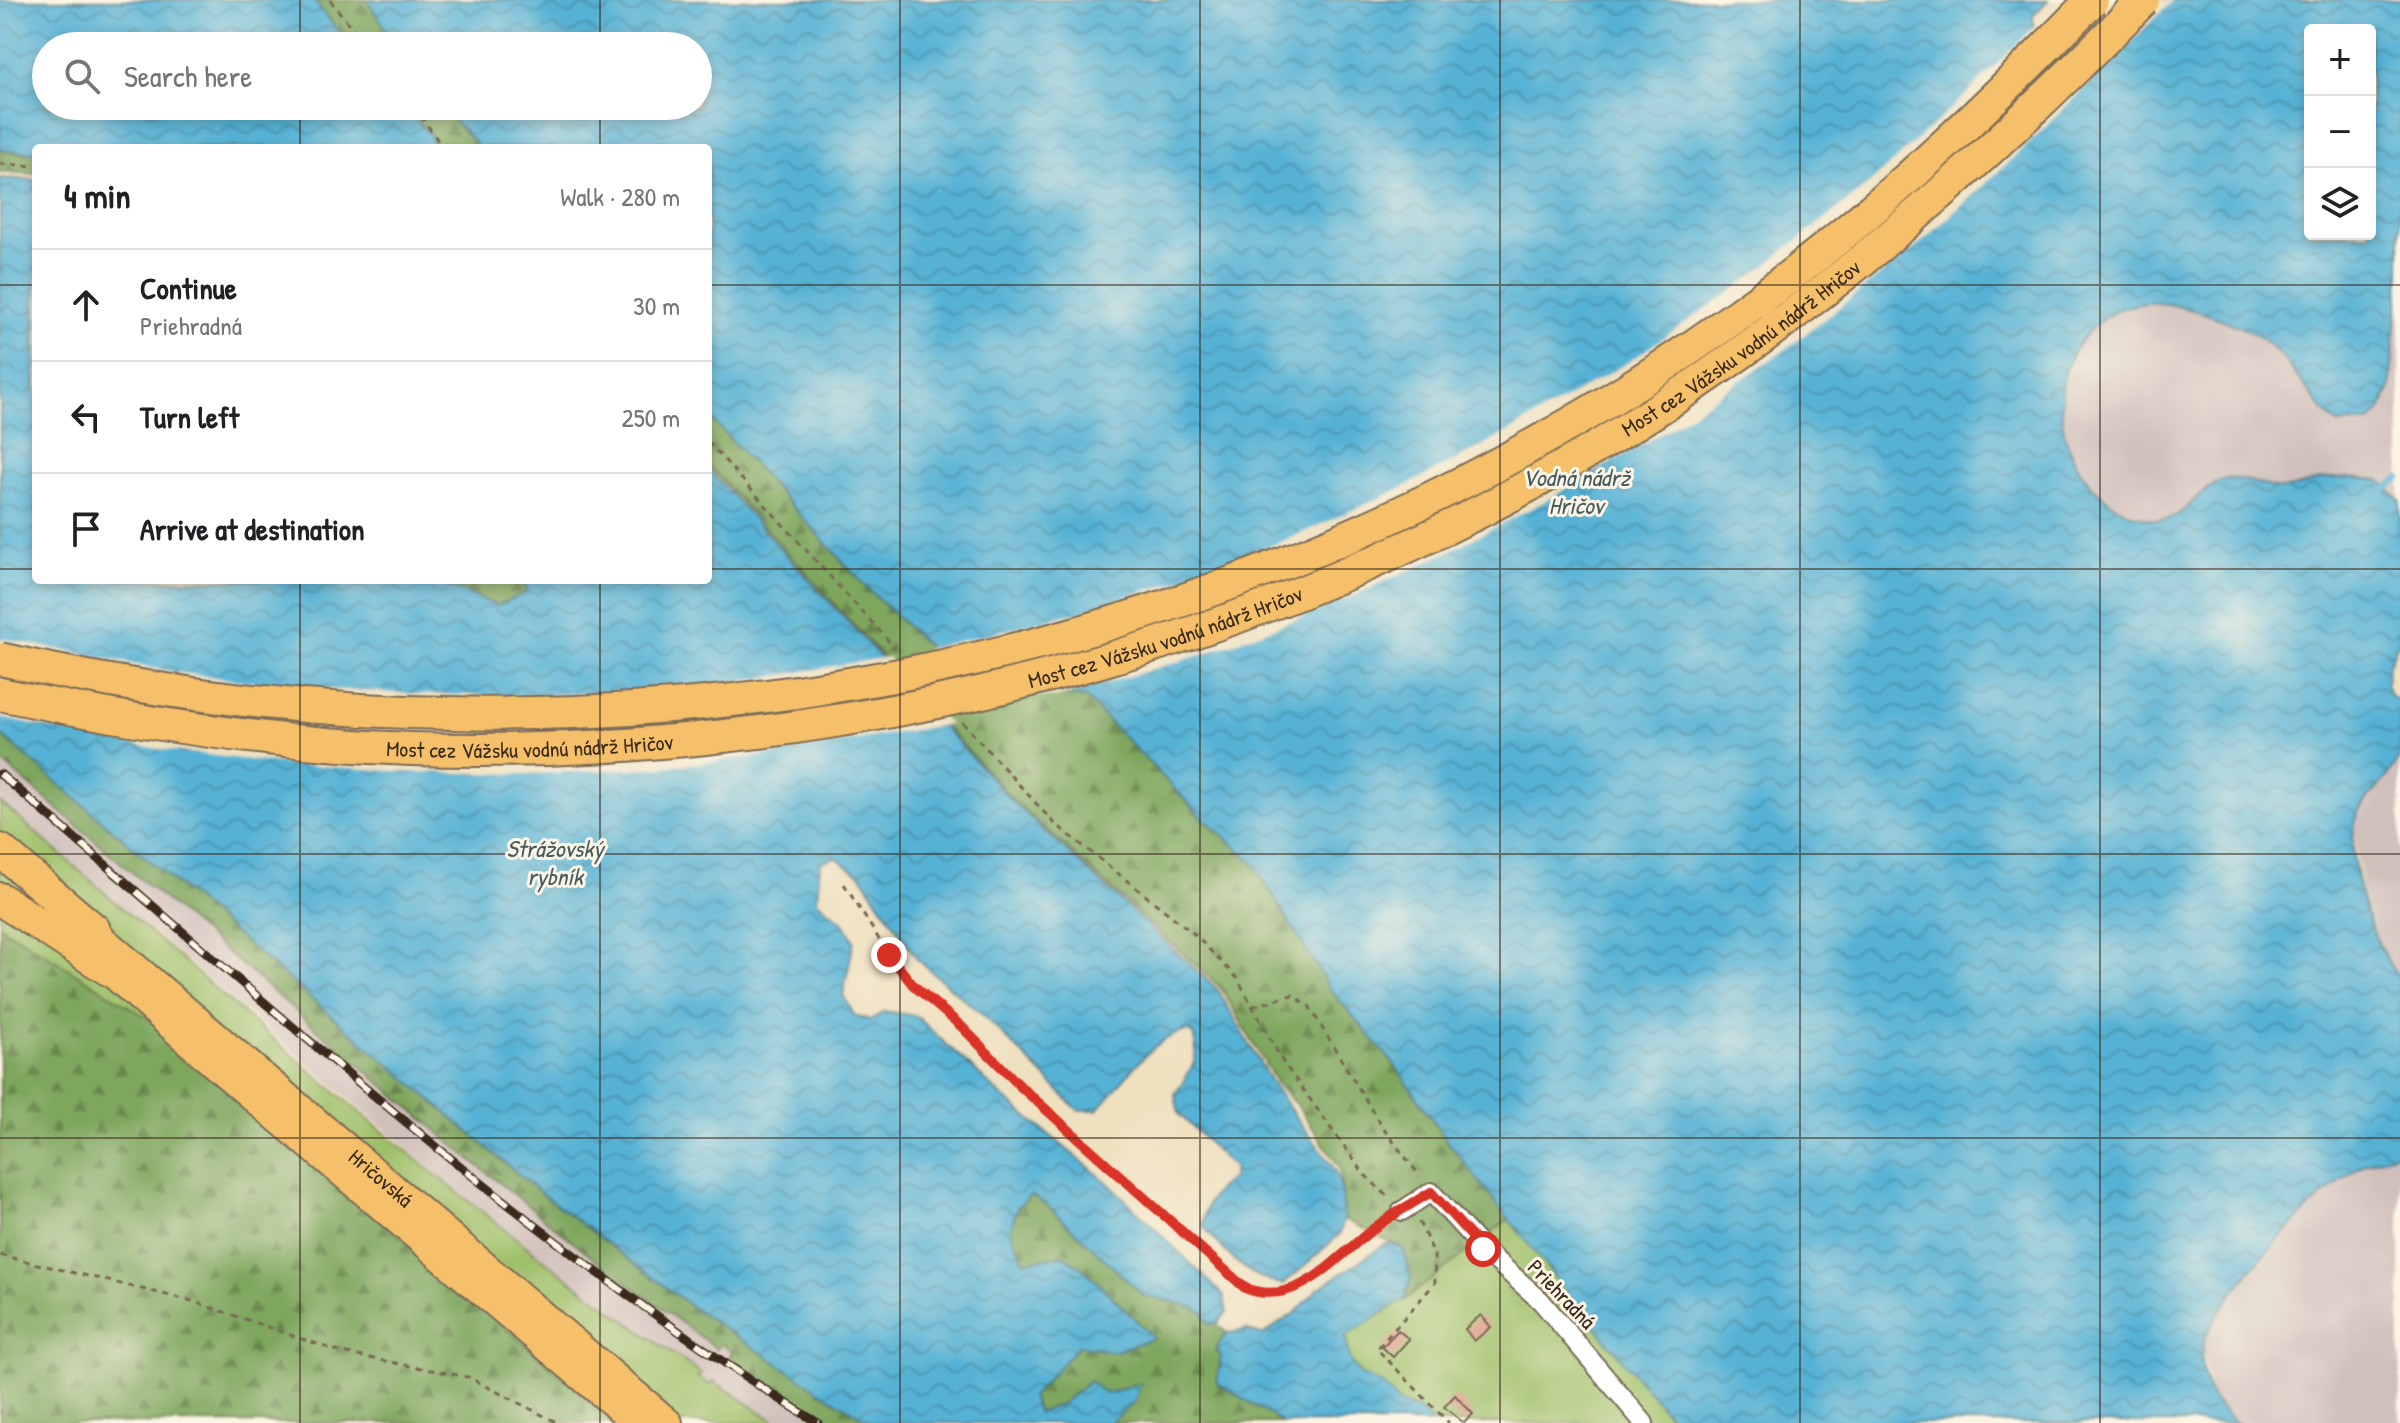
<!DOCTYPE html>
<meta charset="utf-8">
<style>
:root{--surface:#fff;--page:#f2f2f2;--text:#202124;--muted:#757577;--line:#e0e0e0}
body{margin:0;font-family:"Patrick Hand",sans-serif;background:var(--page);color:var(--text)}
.controls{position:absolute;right:24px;top:24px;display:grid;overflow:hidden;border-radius:8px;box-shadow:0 4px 12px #0003}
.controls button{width:72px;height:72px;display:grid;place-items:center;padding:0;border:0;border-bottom:2px solid var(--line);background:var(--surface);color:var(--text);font:40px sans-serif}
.stop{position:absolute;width:24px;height:24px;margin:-18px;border:6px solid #d93025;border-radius:50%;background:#fff}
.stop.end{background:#d93025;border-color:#fff;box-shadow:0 2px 8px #0008}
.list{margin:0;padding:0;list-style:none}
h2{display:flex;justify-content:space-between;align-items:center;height:104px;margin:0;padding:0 32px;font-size:34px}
h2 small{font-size:26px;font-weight:400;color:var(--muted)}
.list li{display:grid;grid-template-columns:52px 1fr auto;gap:24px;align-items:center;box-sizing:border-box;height:112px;padding:0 32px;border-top:2px solid var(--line)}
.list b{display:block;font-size:30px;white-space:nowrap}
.list p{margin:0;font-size:26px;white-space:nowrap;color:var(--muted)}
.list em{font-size:26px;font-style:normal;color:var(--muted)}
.icon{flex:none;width:44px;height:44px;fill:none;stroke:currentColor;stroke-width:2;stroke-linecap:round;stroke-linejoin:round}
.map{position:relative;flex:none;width:2400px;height:1423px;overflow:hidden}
.search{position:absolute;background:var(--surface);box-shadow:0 4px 12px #0003;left:32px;top:32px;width:680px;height:88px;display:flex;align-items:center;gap:20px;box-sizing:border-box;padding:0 28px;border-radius:44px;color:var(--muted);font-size:30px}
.panel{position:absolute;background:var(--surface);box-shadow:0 4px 12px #0003;left:32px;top:144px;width:680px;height:440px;border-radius:8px}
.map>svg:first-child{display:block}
.industrial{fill:#d0c0bc}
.green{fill:#9ec069;stroke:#6c7544;stroke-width:2}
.forest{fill:url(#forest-firs);stroke:#5c683e;stroke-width:2}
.water{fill:url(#water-waves);stroke:#496e7a;stroke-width:2;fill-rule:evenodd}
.pier{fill:#efe0c0}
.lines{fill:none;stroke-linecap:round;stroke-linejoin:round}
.stream{stroke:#57b2d5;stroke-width:6}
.building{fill:#d8947f}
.street-casing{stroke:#7a6a57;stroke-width:22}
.primary-casing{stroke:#7a6a57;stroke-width:32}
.highway-casing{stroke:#7a6a57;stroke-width:36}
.path{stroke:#7a6a57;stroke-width:3;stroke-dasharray:6 6;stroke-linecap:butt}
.street{stroke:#fff;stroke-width:18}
.primary{stroke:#f6c06b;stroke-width:28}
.highway{stroke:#f6c06b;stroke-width:32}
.rail-casing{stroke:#3b2a1e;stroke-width:9}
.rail{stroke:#fcf5e5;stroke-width:6;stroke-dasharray:18;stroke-linecap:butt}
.highway-bridge-casing{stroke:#7a6a57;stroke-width:36;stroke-linecap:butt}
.highway-bridge{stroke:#f6c06b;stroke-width:32}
.route{stroke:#d93025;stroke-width:10}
.grid{fill:none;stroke:#3b2a1e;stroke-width:2;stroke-opacity:0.55}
.labels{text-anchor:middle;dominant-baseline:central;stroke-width:6;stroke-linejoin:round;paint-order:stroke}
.street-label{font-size:22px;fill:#3b2a1e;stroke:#fcf5e5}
.water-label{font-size:24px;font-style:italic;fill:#455a5e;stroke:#fcf5e5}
</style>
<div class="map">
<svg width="2400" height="1423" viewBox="0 0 2400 1423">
<defs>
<pattern id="forest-firs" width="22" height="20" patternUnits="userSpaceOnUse" patternTransform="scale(2)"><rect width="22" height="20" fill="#7ea65d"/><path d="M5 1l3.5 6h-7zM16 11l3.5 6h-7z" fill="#68874c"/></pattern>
<pattern id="water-waves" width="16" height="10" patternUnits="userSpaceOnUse" patternTransform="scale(2)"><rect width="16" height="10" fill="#57b2d5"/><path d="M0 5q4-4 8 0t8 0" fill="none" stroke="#4991ac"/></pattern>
</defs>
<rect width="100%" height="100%" fill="#fcf5e5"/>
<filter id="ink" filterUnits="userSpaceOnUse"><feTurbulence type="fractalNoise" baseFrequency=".0125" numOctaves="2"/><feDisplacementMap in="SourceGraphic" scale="16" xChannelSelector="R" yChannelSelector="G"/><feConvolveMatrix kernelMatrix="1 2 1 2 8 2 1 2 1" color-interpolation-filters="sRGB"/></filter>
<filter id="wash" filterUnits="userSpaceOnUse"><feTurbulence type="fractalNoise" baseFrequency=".006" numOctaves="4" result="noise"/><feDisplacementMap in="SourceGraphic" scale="32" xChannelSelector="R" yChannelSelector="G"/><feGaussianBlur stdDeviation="1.8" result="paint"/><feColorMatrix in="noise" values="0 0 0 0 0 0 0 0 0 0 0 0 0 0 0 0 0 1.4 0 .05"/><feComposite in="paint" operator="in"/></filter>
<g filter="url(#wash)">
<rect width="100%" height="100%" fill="#efe0c0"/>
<!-- industrial -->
<g class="industrial">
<path d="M2400,278V500L2380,480L2364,479L2326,478L2283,490L2264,485L2210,484L2184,512L2163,520L2149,519L2106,500L2087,484L2074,464L2060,410L2065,383L2081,341L2091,328L2109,316L2148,303L2180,307L2223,319L2256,335L2281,354L2328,416L2390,389Z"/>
<path d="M2400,756V979L2385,958L2362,895L2354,830L2357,815Z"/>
<path d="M0,760L475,1163L600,1263L717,1349L720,1344L732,1352L729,1357L833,1423H778L714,1381L710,1386L698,1377L701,1373L581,1289L453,1187L0,802Z"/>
<path d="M2400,1152V1423H2238L2223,1414L2212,1401L2202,1346L2217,1313L2317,1198L2365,1164Z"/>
</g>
<!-- green -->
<g class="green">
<path d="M0,802C228,998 451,1204 701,1373L698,1377L710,1385L713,1381L778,1423H615L154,1022L0,926Z"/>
<path d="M1510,1218L1675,1423H1432L1421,1411L1397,1402L1382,1384L1361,1376L1349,1358L1346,1336L1405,1299Z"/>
</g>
<!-- forest -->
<g class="forest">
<path d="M313,0H367L397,46H352Z"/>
<path d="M405,106H440L480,148H432L431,136Z"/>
<path d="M0,151L36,154V174L0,172Z"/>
<path d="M708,415L869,590L933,651L1025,691L1086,698L1201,816L1252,861L1330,989L1394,1064L1448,1142L1510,1218L1405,1300L1411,1278L1403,1248L1344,1219L1340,1168L1299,1108L1277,1084L1221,988L1013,800L708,465Z"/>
<path d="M435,580H524L526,593L497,606Z"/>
<path d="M0,734L537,1190L692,1307L873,1423H833L729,1357L732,1352L721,1344L717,1349L600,1263L475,1163L0,760Z"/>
<path d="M0,926L154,1022L615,1423H0Z"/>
<path d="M1031,1194L1046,1204L1145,1297C1166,1298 1184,1304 1204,1312L1208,1323L1217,1324L1227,1333L1216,1348L1221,1356L1217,1383L1283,1423H1110L1134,1402L1140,1384L1105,1394L1090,1381L1061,1404L1038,1413L1031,1397L1080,1344L1113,1352L1154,1338L1085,1270L1063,1256L1024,1261L1009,1231L1018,1206Z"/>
</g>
<!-- water -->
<g class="water">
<path d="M0,0H313L352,46H46V106H405L431,136L432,148H36V153L0,150Z"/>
<path d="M367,0H2048L2033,16L2034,27L2066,29L2126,9L2131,0H2400V278L2390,389L2380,412L2370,422L2338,424C2306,399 2292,357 2256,335C2239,325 2219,318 2200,312C2184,308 2164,301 2147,303C2031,317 2034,492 2149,519C2186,528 2195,485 2226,479C2246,476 2265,489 2285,489C2299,489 2311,480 2326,479C2343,476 2363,479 2380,480L2400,500V638L2388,667L2386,683L2390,695L2400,702C2400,718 2400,742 2399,757C2391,780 2365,794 2357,817C2342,858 2373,947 2400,979V1152C2389,1156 2376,1159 2365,1164C2325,1184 2214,1301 2203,1344C2196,1375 2213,1408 2238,1423H1675L1567,1293L1448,1142L1394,1064L1330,989L1252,861L1201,816L1086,698L1025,691L933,651L869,590L708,415V148H480L440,106H698V46H397ZM2310,30H2370V234H2310Z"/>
<path d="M0,178L36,180V580H435L497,606L526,593L524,580H708V469L1012,801L1218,990L1274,1087L1336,1171L1342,1193L1344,1219L1340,1234L1284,1284C1249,1281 1225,1252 1203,1226C1204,1204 1214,1190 1232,1178L1234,1168L1179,1114L1175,1094C1189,1073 1204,1055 1191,1031C1152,1033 1122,1085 1097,1110H1078L986,1018L918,960L861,875L835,857L820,862L817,901L844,923L854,941L843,995L854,1015L871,1020L885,1011L916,1016L1002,1096L1107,1182L1224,1296L1227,1312L1217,1324L1208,1323L1203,1312C1184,1304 1166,1298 1145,1297L1046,1204L1031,1195L1018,1206L1010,1231L1024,1261L1063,1256L1085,1270L1154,1338L1113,1352L1079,1345L1031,1397L1038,1413L1061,1404L1090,1381L1105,1394L1141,1384L1134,1402L1110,1423H873L826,1395L692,1307L537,1190L0,734Z"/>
<path d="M1387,1243L1403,1248L1411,1278L1405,1299L1346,1336L1349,1358L1361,1376L1382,1384L1397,1402L1421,1411L1432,1423H1283L1217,1383L1221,1356L1216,1348L1227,1333L1247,1330L1262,1335L1296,1312L1318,1289Z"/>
</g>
<!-- pier -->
<g class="pier">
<path d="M2126,0H2173L2023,149L1917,246L1790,346L1670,428L1547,500L1432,560L1325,608L1207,653L1056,698L967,690L926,649L1075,613L1183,579L1295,536L1398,490L1509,432L1628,362L1739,286L1861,191L1967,94L2038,23L2044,27L2065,25L2103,12L1937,176L2111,10L2123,5Z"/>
<path d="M0,638L173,672L292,687L417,694L524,696L643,691L751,680L888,657L949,724L761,756L648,768L527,774L412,772L283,764L158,749L0,718V678L44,689L164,710L197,714L0,677Z"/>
</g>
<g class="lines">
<!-- stream -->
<path class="stream" d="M2384,490L2400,478"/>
</g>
<g id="blocks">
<!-- building -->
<g class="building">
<path d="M1481,1315L1491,1327L1474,1341L1465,1329Z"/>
<path d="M1398,1330L1409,1339L1393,1357L1382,1347Z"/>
<path d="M1455,1395L1473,1414L1464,1423L1444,1407Z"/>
</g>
</g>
</g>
<g filter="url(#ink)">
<use href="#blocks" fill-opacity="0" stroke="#7a6a57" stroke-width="2"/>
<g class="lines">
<!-- street casing -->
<g class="street-casing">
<path id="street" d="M1402,1211L1431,1192L1483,1249L1541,1301L1644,1423"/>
</g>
<!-- primary casing -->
<g class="primary-casing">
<g id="primary">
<path id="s1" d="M77,918L668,1423"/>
<path d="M91,954L219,1068L637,1423"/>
</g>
</g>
<!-- highway casing -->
<g class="highway-casing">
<g id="highway">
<path d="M0,850L94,930"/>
<path d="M0,899L108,969"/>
</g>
</g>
<!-- path -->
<g class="path">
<path d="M330,0L366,46"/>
<path d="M414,106L443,148"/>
<path d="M0,164L36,166"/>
<path d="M708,442L895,648"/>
<path d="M962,722L1053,822L1193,933L1237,978L1283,1062L1365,1175L1388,1197"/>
<path d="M844,884L889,955L913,985L1245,1288C1302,1311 1342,1248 1386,1221"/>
<path d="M1253,1006L1292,995L1309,1006L1382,1127L1420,1176"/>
<path d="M1419,1222L1434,1254L1435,1283L1377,1349L1449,1423"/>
<path d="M0,1255L192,1301L343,1353L468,1377L558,1423"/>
</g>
<!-- street -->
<use href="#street" class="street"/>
<!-- primary -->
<use href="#primary" class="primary"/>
<!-- highway -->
<use href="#highway" class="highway"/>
<!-- rail casing -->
<g class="rail-casing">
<path id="rail" d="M0,774C264,999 521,1240 818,1423"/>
</g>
<!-- rail -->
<use href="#rail" class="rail"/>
<!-- highway-bridge casing -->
<g class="highway-bridge-casing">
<g id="highway-bridge">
<path d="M0,659C626,800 1283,667 1794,273C1901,190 1998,97 2092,0"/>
<path id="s2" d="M0,694C136,723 272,744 411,749C876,763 1351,629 1732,359C1881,254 2016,131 2143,0"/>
</g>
</g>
<!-- highway-bridge -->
<use href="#highway-bridge" class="highway-bridge"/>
</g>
</g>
<g class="lines" filter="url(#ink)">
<!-- route -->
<path class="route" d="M889,955L913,985L961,1026L1021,1087L1245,1288C1297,1309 1335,1258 1373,1229C1391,1215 1412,1204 1431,1192L1483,1249"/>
</g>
<!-- grid -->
<path class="grid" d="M300,0V46M600,0V46M900,0V1423M1200,0V1423M1500,0V1423M1800,0V1423M2100,0V1423M300,106V148M600,106V148M0,285H36M708,285H2400M0,569H36M708,569H2400M300,580V1423M600,580V1423M0,854H2400M0,1138H2400"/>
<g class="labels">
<!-- street labels -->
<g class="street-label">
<text stroke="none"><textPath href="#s2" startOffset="1830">Most cez Vážsku vodnú nádrž Hričov</textPath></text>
<text stroke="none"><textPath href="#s2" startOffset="1182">Most cez Vážsku vodnú nádrž Hričov</textPath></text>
<text stroke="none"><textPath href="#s2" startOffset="534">Most cez Vážsku vodnú nádrž Hričov</textPath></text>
<text stroke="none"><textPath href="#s1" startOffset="400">Hričovská</textPath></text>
<text transform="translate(1562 1294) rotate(46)">Priehradná</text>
</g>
<!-- water labels -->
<g class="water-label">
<text x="1576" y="477">Vodná nádrž<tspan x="1576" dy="28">Hričov</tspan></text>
<text x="555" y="848">Strážovský<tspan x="555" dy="28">rybník</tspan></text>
</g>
</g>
</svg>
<div class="controls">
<button>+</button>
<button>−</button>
<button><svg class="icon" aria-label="layers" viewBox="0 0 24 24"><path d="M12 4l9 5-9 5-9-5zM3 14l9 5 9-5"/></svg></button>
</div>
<div class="stop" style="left:1483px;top:1249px"></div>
<div class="stop end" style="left:889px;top:955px"></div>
<div class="search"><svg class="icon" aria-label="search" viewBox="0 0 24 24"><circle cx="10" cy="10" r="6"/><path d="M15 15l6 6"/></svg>Search here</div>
<section class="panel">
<h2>4 min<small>Walk · 280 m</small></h2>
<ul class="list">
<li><svg class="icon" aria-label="ahead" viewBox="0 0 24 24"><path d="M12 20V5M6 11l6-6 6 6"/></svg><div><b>Continue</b><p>Priehradná</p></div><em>30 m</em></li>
<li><svg class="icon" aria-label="left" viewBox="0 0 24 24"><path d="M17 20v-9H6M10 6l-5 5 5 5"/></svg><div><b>Turn left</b></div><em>250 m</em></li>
<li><svg class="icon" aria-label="arrive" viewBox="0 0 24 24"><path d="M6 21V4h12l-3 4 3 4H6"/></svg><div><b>Arrive at destination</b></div></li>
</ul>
</section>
</div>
